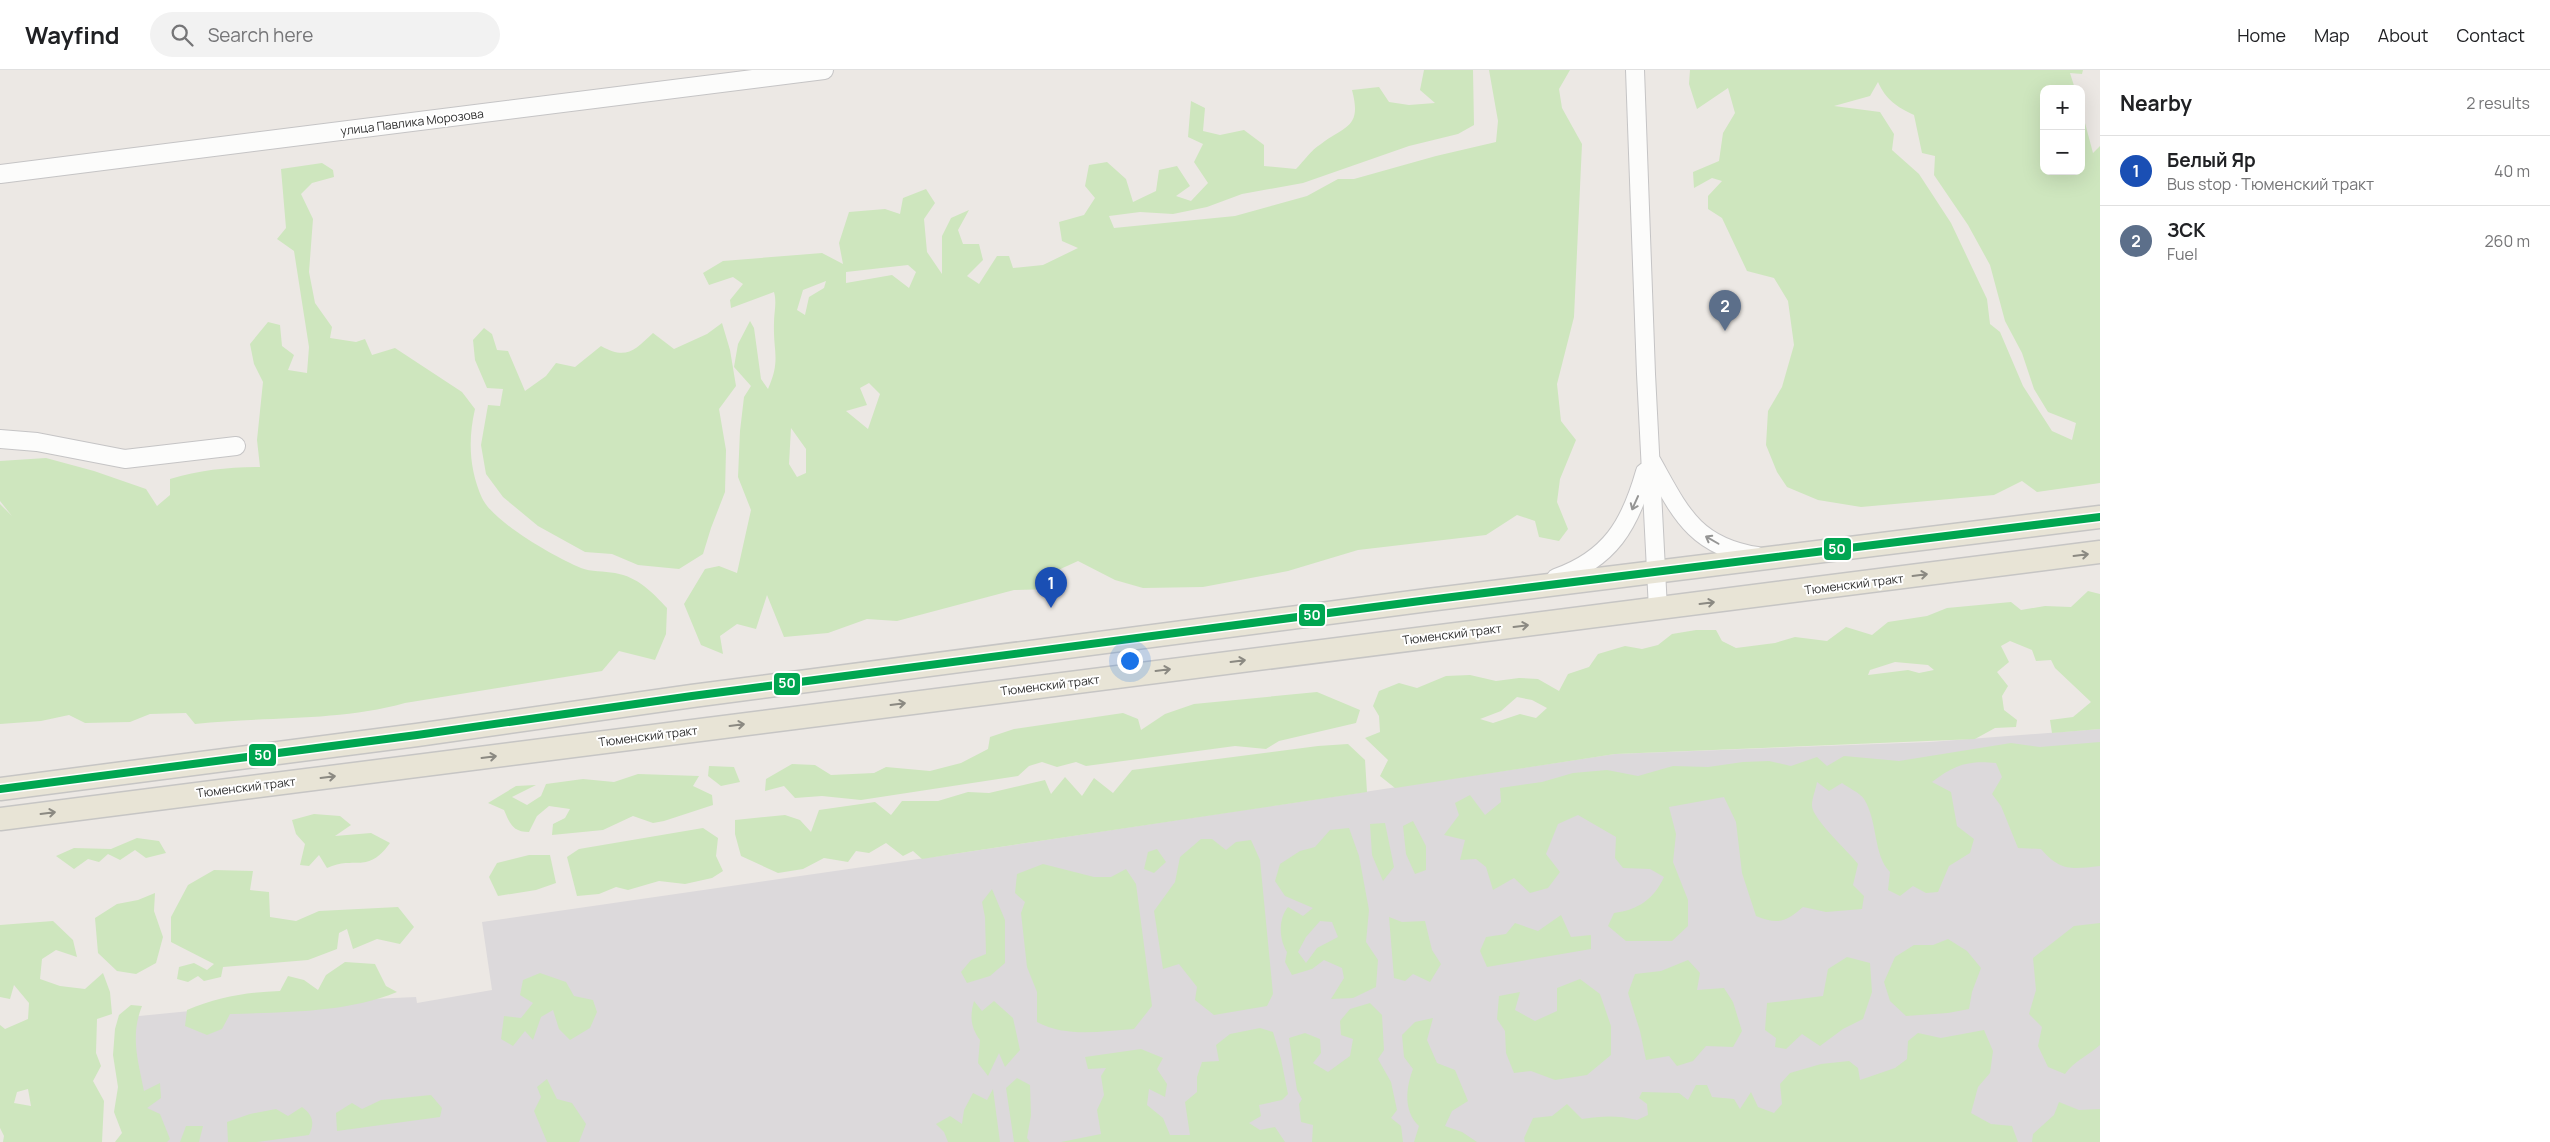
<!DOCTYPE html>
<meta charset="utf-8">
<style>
:root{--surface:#fff;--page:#f2f2f2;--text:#202124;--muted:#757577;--line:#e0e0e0;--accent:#706f6e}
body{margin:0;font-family:Manrope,sans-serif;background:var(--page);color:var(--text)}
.controls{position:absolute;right:15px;top:15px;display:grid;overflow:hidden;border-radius:10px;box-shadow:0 5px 20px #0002}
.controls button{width:45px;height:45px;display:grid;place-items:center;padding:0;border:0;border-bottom:1px solid var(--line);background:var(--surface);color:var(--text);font:25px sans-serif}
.you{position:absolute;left:1129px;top:590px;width:18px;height:18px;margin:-12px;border:4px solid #fff;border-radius:50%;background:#1a73e8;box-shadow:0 0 0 8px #1a73e833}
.badge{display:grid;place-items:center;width:32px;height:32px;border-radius:50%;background:var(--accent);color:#fff;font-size:16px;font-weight:700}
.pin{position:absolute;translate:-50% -41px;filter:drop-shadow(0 1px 2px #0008)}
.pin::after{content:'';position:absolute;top:26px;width:18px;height:15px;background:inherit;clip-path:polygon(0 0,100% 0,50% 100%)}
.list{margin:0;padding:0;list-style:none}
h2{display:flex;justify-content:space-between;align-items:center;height:65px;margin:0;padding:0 20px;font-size:21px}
h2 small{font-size:16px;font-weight:400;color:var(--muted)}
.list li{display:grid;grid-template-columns:32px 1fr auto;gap:15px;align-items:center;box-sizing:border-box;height:70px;padding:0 20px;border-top:1px solid var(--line)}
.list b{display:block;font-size:19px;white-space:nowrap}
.list p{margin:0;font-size:16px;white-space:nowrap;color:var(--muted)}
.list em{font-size:16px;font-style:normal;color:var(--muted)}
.icon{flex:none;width:28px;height:28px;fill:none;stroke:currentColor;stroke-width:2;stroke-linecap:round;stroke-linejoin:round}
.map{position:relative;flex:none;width:2100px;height:1072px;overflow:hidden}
header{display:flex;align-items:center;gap:30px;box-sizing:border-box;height:70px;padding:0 25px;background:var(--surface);border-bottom:1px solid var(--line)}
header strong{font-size:24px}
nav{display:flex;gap:28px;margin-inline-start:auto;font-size:18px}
.search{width:350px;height:45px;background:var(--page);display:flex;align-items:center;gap:12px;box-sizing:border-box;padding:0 18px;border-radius:28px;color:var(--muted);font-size:19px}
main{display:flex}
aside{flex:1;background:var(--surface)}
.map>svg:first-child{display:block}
.industrial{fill:#dcd9db}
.green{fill:#cee6be;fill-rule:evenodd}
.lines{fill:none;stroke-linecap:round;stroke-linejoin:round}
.minor-casing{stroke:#c5c4c5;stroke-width:20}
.major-casing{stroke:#c6c5c4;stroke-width:25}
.minor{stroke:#fcfcfb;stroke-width:18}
.major{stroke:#e8e4d6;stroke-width:22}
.bus-1-casing{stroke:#fff;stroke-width:11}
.bus-1{stroke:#00a651;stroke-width:8}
.oneway{stroke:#959594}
.oneway2{stroke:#8b8982}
.labels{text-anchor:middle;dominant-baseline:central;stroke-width:4;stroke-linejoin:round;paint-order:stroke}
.street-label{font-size:12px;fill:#2e2e2e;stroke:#fff}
.line-badge{stroke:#fff;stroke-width:2}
.badge-label{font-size:14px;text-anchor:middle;font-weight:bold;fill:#fff}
</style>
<header>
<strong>Wayfind</strong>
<div class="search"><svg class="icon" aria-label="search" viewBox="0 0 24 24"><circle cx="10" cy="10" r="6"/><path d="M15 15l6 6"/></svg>Search here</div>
<nav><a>Home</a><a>Map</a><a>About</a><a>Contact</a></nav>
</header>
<main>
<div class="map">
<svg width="2100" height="1072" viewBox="0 0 2100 1072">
<rect width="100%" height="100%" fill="#ece8e4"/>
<!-- industrial -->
<path class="industrial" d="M2100,659V1072H140L129,947L260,934L416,927L417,933L492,920L482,852L960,783L1615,684L1930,672Z"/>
<!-- green -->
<g class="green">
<path d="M1424,0H1473L1474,55L1458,64L1409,76L1303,113L1242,124L1207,137L1173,144L1140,142L1109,146L1114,158L1235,146L1307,126L1338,109H1354L1436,86L1496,72L1498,51L1489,0H1570L1559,19L1562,38L1582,74L1574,247L1557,314L1561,351L1576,370L1560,409L1557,432L1568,459L1559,471L1539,467L1535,451L1517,445L1486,465L1358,480L1288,501L1203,517L1143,518L1115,510L1078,491L1056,501L1051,519L1014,520L897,551L867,549L828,563L784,567L767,525L756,559L737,554L720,566L723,584L701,575L684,534L705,499L719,496L737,503L751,440L738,407L740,361L744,327L751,316L734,297L738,274L750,251L754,258L761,309L768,319C781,290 773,282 774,253C774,242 777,233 774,222L731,238L730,230L743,214L733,207L709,215L703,203L723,191L822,183L843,194L839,173L849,142L885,139L900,144L903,128L926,119L935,133L924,149L927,182L942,204V166L951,148L969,140L958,160L963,174H979L983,190L967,206L979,214L997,186H1009L1013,198L1043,195L1078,178L1062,171L1059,152L1084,145L1095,128L1085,116L1089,95L1107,92L1126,109L1133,132L1156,121L1159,100L1177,96L1190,116L1176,126L1191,131L1208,113L1194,92L1203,74L1188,67L1191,31L1205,38L1203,61L1220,65L1244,60L1264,75V96L1296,99C1304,91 1311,80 1321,74C1346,55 1362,58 1352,20L1379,17L1389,32L1409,35L1435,33L1420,20ZM908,195L916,202L909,218L892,205L846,213V202ZM826,211L824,218L809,227L805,245L797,240L803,220ZM869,313L880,324L868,359L846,341L867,335L860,318ZM791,358L806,379V403L797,407L789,394Z"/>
<path d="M1690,0H2083L2082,4L2070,3L2075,19H2044V101H2081V38L2093,83L2100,76V413L2037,422L2022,411L1994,425L1861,437L1818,430L1787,417L1777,402L1766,375L1768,341L1782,317L1794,275L1788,231L1774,208L1747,201L1722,148L1708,139V126L1722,111L1712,108L1694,118L1693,102L1719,91L1723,63L1735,43L1728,18L1697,39L1689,14ZM1878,12C1886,30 1897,37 1914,45L1922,83L1935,86L1934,105L1968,155L1990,195L2005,251L2022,283L2034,319L2048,342L2076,353L2072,370L2052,361L2023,316L2000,262L1990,254L1987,229L1951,153L1919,104L1892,80L1894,64L1880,42L1834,36L1870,26Z"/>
<path d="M322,93L333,100L334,107L312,113L301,124L313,149L309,202L315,233L332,257L330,268L356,272L365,269L372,285L395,278L462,322L475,339C468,369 469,399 482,428C493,452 556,488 581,498C591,502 604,501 615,503C638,507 652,522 667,538L666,564L655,590L619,581L602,601L405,633C337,652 265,646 195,654L186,643L150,644L130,652L85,653L69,645L41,651L0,654V434L12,446L0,431V391L46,388L94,401L146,419L157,436L170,425V409C200,400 229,397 260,397L257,370L263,312L254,294L250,274L268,252L280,255L282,276L294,285L288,300L307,303L309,277L294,181L277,169L286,158L281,99Z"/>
<path d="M722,253L730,280L736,316L719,339L726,380L725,422L711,458L703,484L679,499L638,495L612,484L585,482L538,456L503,427L486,404L481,375L488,335L500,336L503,319L487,318L475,290L473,270L484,258L492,264L497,280L508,281L525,321L546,306L556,293L575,297L601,276C626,290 634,281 653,263L674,279L707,264Z"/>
<path d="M2088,521L2100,524V659L2052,663L2050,650L2073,647L2091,632L2055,598L2051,590L2036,591L2032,580L2010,571L2001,576L2009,592L1997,602L2008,616L2002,626L2004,640L2017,650L2016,657L1995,658L1975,669L1615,684L1395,718L1380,706L1388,690L1365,668L1380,662L1379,646L1373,636L1379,621L1399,613L1417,618L1446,606L1470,605L1496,611L1519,608L1538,609L1559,621L1568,604L1589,597L1598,584L1625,576L1642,579L1658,575L1672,564L1696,560H1716L1722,571L1736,578L1775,573L1795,567L1827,571L1846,557L1872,565L1888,552L1927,546L1947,538L2011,532L2021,540L2045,536L2071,537ZM1895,592L1928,595L1934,600L1919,603L1908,600L1868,605L1870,600ZM1517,627L1532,630L1547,638L1536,648L1520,644L1493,653L1480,649L1501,641Z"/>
<path d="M1317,622L1360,640L1356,653L1279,671L1266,679L1235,676L1086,696L1076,692L1057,697L1042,692L1029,696L1018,706L861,730L822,726L795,728L784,716L765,721L766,709L792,694L815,695L831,705L874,703L886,697L930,701L961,693L988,679L990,667L1014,659L1123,643L1138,649L1141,660L1165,644L1194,634Z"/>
<path d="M2100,672V796C2072,799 2061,802 2041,779L2018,778L2001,736L1992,724L2002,707L1996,693C1968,690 1954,695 1932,712L1951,722L1957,756L1974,769L1970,783L1949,796L1938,822L1926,823L1913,816L1900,826L1888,820L1890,802C1873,785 1878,751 1864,729C1860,723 1849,718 1842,713L1829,721L1817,712C1816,719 1812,728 1812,735C1811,748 1849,782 1858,794L1853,815L1864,826L1862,839L1826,842L1803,837C1786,852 1778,855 1756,846L1742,803L1736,752L1724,727L1669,737L1676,764L1673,792L1688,830V856L1672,871H1626L1608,856L1614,843C1638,840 1654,829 1664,807L1650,799L1623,798L1615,788L1616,767L1578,745L1558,754L1546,784L1560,802L1548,818L1530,823L1514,808L1493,820L1486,797L1476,789L1460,790L1465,770L1444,765L1459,745L1455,733L1470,725L1485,745L1501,732L1500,718L1542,712L1573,703L1607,700L1638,706L1673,696L1708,697L1743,692L1769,691L1791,696L1817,687L1827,696L1844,686L1899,691L2011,673L2040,677Z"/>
<path d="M1348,674L1365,690L1367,722L960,783L922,789L913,781L903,786L886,773L869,783L856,781L848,792L824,788L803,799L778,803L741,786L735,764V750L785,745L800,750L811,762L819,740L875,732L891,745L902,731H938L968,722L989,723L1045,710L1051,724L1065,707L1082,726L1094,708L1113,723L1132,700L1318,676Z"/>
<path d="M709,696L734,697L740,712L721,716L708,706Z"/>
<path d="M638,704L699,706L693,716L712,725L713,735L664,751L653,753L633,746L603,760L552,765L553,754L565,748L570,739L549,736L537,746L529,762C513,762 510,754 504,740L488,733L516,716L536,715L512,727L527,735L541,726L546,714L583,709L614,712Z"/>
<path d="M314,744L340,746L351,755L335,766L371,763L390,773C367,805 356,785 327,798L319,785L309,796L300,795L305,774L296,764L292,750Z"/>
<path d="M1413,751L1426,776V800L1415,804L1406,784L1403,756Z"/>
<path d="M1385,753L1394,797L1383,811L1372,785L1370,754Z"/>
<path d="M703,758L718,768L716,786L723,801L712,808L685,814L659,811L628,820L616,817L599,824L577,826L567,787L579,779Z"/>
<path d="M1349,758L1359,786L1369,840L1366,872L1378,890L1376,917L1353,928L1331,929L1344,908L1342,898L1324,890L1312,899L1292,905L1285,892L1287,882C1279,869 1278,849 1288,837L1303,846L1313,838L1285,826L1275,811L1280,794L1300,781L1315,777L1330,760ZM1320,851L1332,852L1338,867L1317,878L1306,893L1298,882L1306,867Z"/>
<path d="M137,768L159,771L166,783L146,788L135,780L120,790L108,784L99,792L88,789L74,799L56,786L74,778L111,779Z"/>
<path d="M1201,769H1212L1226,780L1236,772L1251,770L1260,790L1273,924L1267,936L1214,945L1195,930L1197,917L1179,894L1163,899L1154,841L1175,812L1180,787Z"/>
<path d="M1157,779L1166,792L1154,803L1144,799L1148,782Z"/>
<path d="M529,785H550L556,813L536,820L498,826L489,807L497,793Z"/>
<path d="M1043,794L1094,807H1111L1126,799L1136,814L1152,936L1134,959C1101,961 1067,968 1037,952V922L1027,897L1021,843L1025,832L1015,823L1017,804Z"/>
<path d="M214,800L253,801L250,820L269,822L270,847L296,851L319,841L398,837L414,857L400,874L377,869L353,879L347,859L339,863L337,879L308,890L223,897L221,907L204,911L198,906L188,912L177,909L179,897L194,893L207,900L214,894L171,872V847L188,815Z"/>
<path d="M992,819L1005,850V893L990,906L967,913L961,902L971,890L986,884L985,847L982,832Z"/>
<path d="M155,823L154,841L163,867L156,893L136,904L117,901L98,883L95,848L117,834L138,830Z"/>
<path d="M1561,845L1571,867L1591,865V879L1487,897L1480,881L1486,867L1506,864L1515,853L1538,861Z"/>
<path d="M1389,847L1402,852L1425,851L1432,880L1441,894L1430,912L1413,904L1405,911L1394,908Z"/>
<path d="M53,851L73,870L77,887L56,880L42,889L40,909L60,916L85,919L103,903L110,922L112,944L97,949L96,983L101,996L93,1011L104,1031L102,1072H3L4,1066L0,1058V955L5,959L28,949L29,933L14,915L10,929L0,927V855ZM28,1019L31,1036L14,1033L17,1022Z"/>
<path d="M2100,853V975C2088,986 2074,991 2065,1004L2048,997L2038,976L2042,957L2029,944L2036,920L2033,888L2074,856Z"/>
<path d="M1948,869L1967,881L1981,898L1972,922L1969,939L1948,943L1906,946L1890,931L1884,912L1895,887L1914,875H1933Z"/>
<path d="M1847,887L1870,893L1872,922L1863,949L1843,959L1820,976L1802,964L1786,979L1775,977L1776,968L1765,960L1767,933L1823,926L1828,899Z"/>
<path d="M1688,890L1700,903L1697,920L1724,918L1733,932L1742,961L1733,977L1706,976L1693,991L1677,996L1669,986L1646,990L1640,961L1628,923L1635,904L1661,901Z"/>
<path d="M345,892L375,894L386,916L397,922C346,943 285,942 230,944L222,959L207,965L185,956L187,940C218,927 247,922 280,921L288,906L304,910L318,920L326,905Z"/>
<path d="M540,903L566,912L574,926L593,930L597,942L590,958L570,970L559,959L553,940L541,947L533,970L525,961L513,976L501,969L504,946L521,948L533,933L520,925L523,910Z"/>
<path d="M1580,909L1600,924L1611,956V985L1587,1005L1555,1010L1531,1001L1514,1003L1506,983L1505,961L1497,949L1499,926L1520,922L1515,940L1535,951L1557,941V918Z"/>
<path d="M974,931L982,941L994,931L1013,948L1020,980L1005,997L999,983L988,1006L978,993L980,970C970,957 970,945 974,931Z"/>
<path d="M1370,933L1382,945L1384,980L1378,989L1391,1012L1397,1040L1391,1048L1401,1056L1403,1072H1312L1313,1055L1301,1052L1299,1034L1302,1029L1297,1020L1289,968L1305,963L1320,969L1321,983L1313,993L1328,1002L1350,986L1353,969L1341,965L1340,951L1350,939Z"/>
<path d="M131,935L142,936C130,966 138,990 144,1021L160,1013L161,1028L147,1038L160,1044L170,1069L167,1072H115L122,1063L114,1042L118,1017L113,985L115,959L119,945Z"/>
<path d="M1433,948L1427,970L1437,993L1455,1000L1468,1031L1452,1041L1445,1056L1462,1062L1477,1072H1414L1419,1056C1403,1041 1406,1017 1413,999L1404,987L1402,965L1415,952Z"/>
<path d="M1260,958L1273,962L1281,989L1288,1024L1282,1030L1259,1035L1261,1046L1249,1053L1260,1060L1275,1057L1285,1072H1061L1101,1064L1097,1040L1104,1025L1101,1006L1106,998L1088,999L1085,987L1141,979L1163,988L1157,999L1167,1014L1165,1027L1149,1019L1147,1035L1163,1048L1170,1065H1190L1185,1032L1197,1022V1007L1202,992L1219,991L1216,975L1230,964Z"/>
<path d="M1984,960L1993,981L1990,1003L1978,1017L1971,1043L1991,1054L2012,1056L2018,1072H1525L1524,1068L1533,1048L1552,1046L1567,1034L1582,1049C1602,1046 1617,1045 1637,1050L1648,1045L1647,1034L1639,1028L1642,1022L1679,1023L1688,1030L1696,1015H1707L1712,1027L1734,1029L1740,1039L1751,1022L1758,1037L1774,1043L1782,1034L1780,1014L1790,1003L1821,994L1849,991L1858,998L1860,1010L1895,998L1907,989L1908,971L1918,963L1941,968Z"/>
<path d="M1017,1008L1030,1015L1031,1045L1027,1068L1030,1072H1014L1006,1018Z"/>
<path d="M547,1009L557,1029L572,1033L586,1054L579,1072H547L534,1041L541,1027L537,1017Z"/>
<path d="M993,1019L1000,1072H948L944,1062L936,1054L950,1046L962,1054L964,1040L973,1023L987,1030Z"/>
<path d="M431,1025L442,1038L440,1047L337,1061L336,1043L352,1033L362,1039L381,1030Z"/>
<path d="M2059,1032L2079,1040L2100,1039V1072H2032L2033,1064L2054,1045Z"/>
<path d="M302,1037C313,1045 315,1053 309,1065L257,1072H228L227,1052L250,1044L276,1039L288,1046Z"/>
<path d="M186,1056H203L199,1072H180Z"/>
</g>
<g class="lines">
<!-- minor casing -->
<g class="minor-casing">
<g id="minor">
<path d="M1635,0L1646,304L1658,539"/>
<path d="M0,104L824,0"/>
<path d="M0,369L37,372L125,389L236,376"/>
<path d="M1652,392C1680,442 1694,476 1757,486"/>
<path d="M1556,508C1610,489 1630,455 1645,402"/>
</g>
</g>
<!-- major casing -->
<g class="major-casing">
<g id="major">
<path d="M0,719L417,665L692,626L1428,530L2100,447"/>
<path d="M0,749L2100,482"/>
</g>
</g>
<!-- minor -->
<use href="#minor" class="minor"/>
<!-- major -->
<use href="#major" class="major"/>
<!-- bus-1 casing -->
<g class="bus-1-casing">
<path id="bus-1" d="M0,719L417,665L692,626L1428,530L2100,447"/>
</g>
<!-- bus-1 -->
<use href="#bus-1" class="bus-1"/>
</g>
<!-- one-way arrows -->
<defs><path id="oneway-shaft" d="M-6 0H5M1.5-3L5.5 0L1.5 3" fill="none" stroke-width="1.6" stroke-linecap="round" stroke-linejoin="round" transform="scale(1.25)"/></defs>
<g class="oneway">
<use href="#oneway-shaft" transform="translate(1635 433) rotate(114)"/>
<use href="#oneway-shaft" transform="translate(1712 470) rotate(-150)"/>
</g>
<g class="oneway2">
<use href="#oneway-shaft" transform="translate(2081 485) rotate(-7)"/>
<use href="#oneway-shaft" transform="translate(1920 505) rotate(-7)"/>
<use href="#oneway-shaft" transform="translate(1707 533) rotate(-7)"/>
<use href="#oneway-shaft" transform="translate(1521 556) rotate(-7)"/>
<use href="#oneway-shaft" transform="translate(1238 591) rotate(-7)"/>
<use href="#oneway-shaft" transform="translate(1163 600) rotate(-7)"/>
<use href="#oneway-shaft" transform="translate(898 634) rotate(-7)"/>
<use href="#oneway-shaft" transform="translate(737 655) rotate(-7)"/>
<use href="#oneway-shaft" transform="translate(489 687) rotate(-7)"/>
<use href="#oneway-shaft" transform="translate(328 707) rotate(-7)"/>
<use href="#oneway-shaft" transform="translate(48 743) rotate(-7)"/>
</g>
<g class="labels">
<!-- street labels -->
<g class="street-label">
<text transform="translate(412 52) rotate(-7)">улица Павлика Морозова</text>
<text transform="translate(1854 514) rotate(-7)">Тюменский тракт</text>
<text transform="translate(1452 564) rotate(-7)">Тюменский тракт</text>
<text transform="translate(1050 615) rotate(-7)">Тюменский тракт</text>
<text transform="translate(648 666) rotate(-7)">Тюменский тракт</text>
<text transform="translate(246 717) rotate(-7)">Тюменский тракт</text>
</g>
</g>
<g class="line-badge">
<rect x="1823" y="467" width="29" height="24" rx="5" fill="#00a651"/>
<rect x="1298" y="533" width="28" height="24" rx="5" fill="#00a651"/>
<rect x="773" y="602" width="28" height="24" rx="5" fill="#00a651"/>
<rect x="248" y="673" width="29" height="24" rx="5" fill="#00a651"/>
</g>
<g class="badge-label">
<text x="1837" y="484">50</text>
<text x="1312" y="550">50</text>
<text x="787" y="618">50</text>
<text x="263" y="690">50</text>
</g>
</svg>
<div class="controls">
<button>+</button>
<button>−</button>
</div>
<div class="you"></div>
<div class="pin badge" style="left:1051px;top:538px;background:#1a4fb4">1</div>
<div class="pin badge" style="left:1725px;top:261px;background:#5c6f8a">2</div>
</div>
<aside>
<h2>Nearby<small>2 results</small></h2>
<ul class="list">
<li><span class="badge" style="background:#1a4fb4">1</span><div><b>Белый Яр</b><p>Bus stop · Тюменский тракт</p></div><em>40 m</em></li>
<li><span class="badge" style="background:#5c6f8a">2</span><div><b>ЗСК</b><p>Fuel</p></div><em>260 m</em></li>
</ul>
</aside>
</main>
